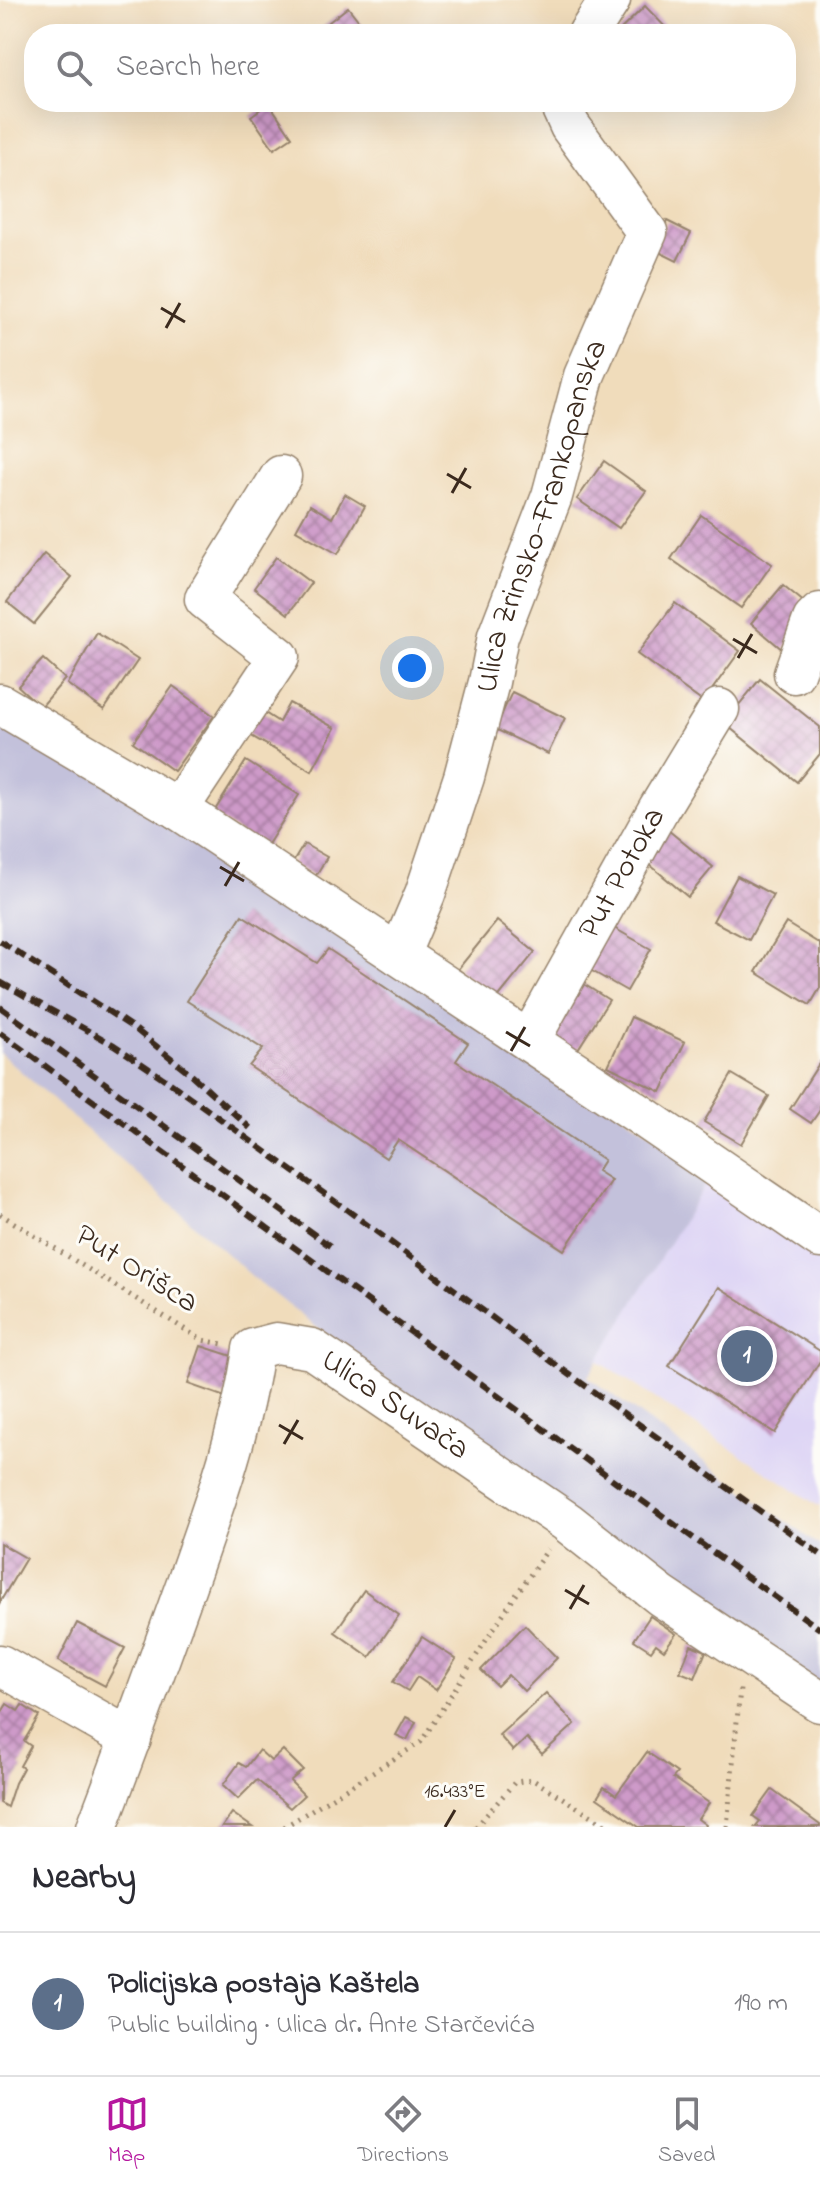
<!DOCTYPE html>
<meta charset="utf-8">
<style>
:root{--surface:#fff;--page:#f2f2f3;--text:#2b2b33;--muted:#7c7c81;--line:#e1e1e2;--accent:#b5179e}
body{margin:0;font-family:"Indie Flower",sans-serif;background:var(--page);color:var(--text)}
.you{position:absolute;left:412px;top:668px;width:28px;height:28px;margin:-20px;border:6px solid #fff;border-radius:50%;background:#1a73e8;box-shadow:0 0 0 12px #1a73e833}
.badge{display:grid;place-items:center;width:52px;height:52px;border-radius:50%;background:var(--accent);color:#fff;font-size:26px;font-weight:700}
.pin{position:absolute;translate:-50% -50%;border:4px solid #fff;box-shadow:0 2px 8px #0006}
.list{margin:0;padding:0;list-style:none}
h2{display:flex;justify-content:space-between;align-items:center;height:104px;margin:0;padding:0 32px;font-size:34px}
h2 small{font-size:26px;font-weight:400;color:var(--muted)}
.list li{display:grid;grid-template-columns:52px 1fr auto;gap:24px;align-items:center;box-sizing:border-box;height:144px;padding:0 32px;border-top:2px solid var(--line)}
.list b{display:block;font-size:30px;white-space:nowrap}
.list p{margin:0;font-size:26px;white-space:nowrap;color:var(--muted)}
.list em{font-size:26px;font-style:normal;color:var(--muted)}
.icon{flex:none;width:44px;height:44px;fill:none;stroke:currentColor;stroke-width:2;stroke-linecap:round;stroke-linejoin:round}
.map{position:relative;flex:none;width:820px;height:1827px;overflow:hidden}
.search{position:absolute;background:var(--surface);box-shadow:0 8px 32px #0002;left:24px;right:24px;top:24px;height:88px;display:flex;align-items:center;gap:20px;box-sizing:border-box;padding:0 28px;border-radius:32px;color:var(--muted);font-size:30px}
.sheet{height:248px;background:var(--surface)}
nav{display:flex;justify-content:space-around;align-items:center;box-sizing:border-box;height:112px;border-top:2px solid var(--line);background:var(--surface);font-size:22px;color:var(--muted)}
nav a{display:grid;justify-items:center;gap:4px}
nav .on{color:var(--accent)}
.map>svg:first-child{display:block}
.built{fill:#ded5f5}
.industrial{fill:#c3c1db}
.building{fill:url(#building-cross-hatch)}
.lines{fill:none;stroke-linecap:round;stroke-linejoin:round}
.minor-casing{stroke:#96836c;stroke-width:43}
.path{stroke:#96836c;stroke-width:5;stroke-dasharray:2 6;stroke-linecap:butt}
.minor{stroke:#fff;stroke-width:40}
.rail{stroke:#3b2a1e;stroke-width:6;stroke-dasharray:12 6;stroke-linecap:butt}
.ticks{fill:none;stroke:#3b2a1e;stroke-width:3}
.labels{text-anchor:middle;dominant-baseline:central;stroke-width:6;stroke-linejoin:round;paint-order:stroke}
.street-label{font-size:32px;fill:#3b2a1e;stroke:#fdfcf7}
.ticks-label{font-size:20px;text-anchor:middle;fill:#3b2a1e;stroke:#fdfcf7;stroke-width:6;stroke-linejoin:round;paint-order:stroke}
</style>
<div class="map">
<svg width="820" height="1827" viewBox="0 0 820 1827">
<defs>
<pattern id="building-cross-hatch" width="8" height="8" patternUnits="userSpaceOnUse" patternTransform="scale(2)"><rect width="8" height="8" fill="#ce9ac9"/><path d="M0 0l8 8M0 8l8-8" fill="none" stroke="#a87ea3"/></pattern>
</defs>
<rect width="100%" height="100%" fill="#fdfcf7"/>
<filter id="ink" filterUnits="userSpaceOnUse"><feTurbulence type="fractalNoise" baseFrequency=".0125" numOctaves="2"/><feDisplacementMap in="SourceGraphic" scale="16" xChannelSelector="R" yChannelSelector="G"/><feConvolveMatrix kernelMatrix="1 2 1 2 8 2 1 2 1" color-interpolation-filters="sRGB"/></filter>
<filter id="wash" filterUnits="userSpaceOnUse"><feTurbulence type="fractalNoise" baseFrequency=".006" numOctaves="4" result="noise"/><feDisplacementMap in="SourceGraphic" scale="32" xChannelSelector="R" yChannelSelector="G"/><feGaussianBlur stdDeviation="1.8" result="paint"/><feColorMatrix in="noise" values="0 0 0 0 0 0 0 0 0 0 0 0 0 0 0 0 0 1.4 0 .05"/><feComposite in="paint" operator="in"/></filter>
<g filter="url(#wash)">
<rect width="100%" height="100%" fill="#f0dcbb"/>
<!-- built -->
<path class="built" d="M712,1173L820,1247V1507L597,1360Z"/>
<!-- industrial -->
<path class="industrial" d="M0,720L144,805L712,1173L588,1377L820,1546V1695L353,1356L254,1278L0,1053Z"/>
<g id="blocks">
<!-- building -->
<g class="building">
<path d="M645,6L672,34H616Z"/>
<path d="M348,7L369,34H314Z"/>
<path d="M269,103L292,137L274,149L251,116Z"/>
<path d="M667,221L691,233L677,261L653,249Z"/>
<path d="M604,461L646,491L619,528L577,499Z"/>
<path d="M345,494L365,506L338,554L296,530L310,505L332,518Z"/>
<path d="M701,515L772,564L741,608L671,559Z"/>
<path d="M44,554L72,577L34,624L7,602Z"/>
<path d="M276,557L311,583L288,614L254,588Z"/>
<path d="M783,585L816,612L783,650L751,623Z"/>
<path d="M675,603L740,651L703,702L637,654Z"/>
<path d="M97,633L138,660L104,710L67,684Z"/>
<path d="M43,659L65,679L41,707L18,686Z"/>
<path d="M760,679L820,727V754L797,782L724,723Z"/>
<path d="M173,686L214,716L174,771L133,742Z"/>
<path d="M512,692L565,718L548,754L495,729Z"/>
<path d="M289,703L335,728L312,771L248,734L260,710L279,722Z"/>
<path d="M246,761L299,795L265,849L212,815Z"/>
<path d="M668,830L713,867L688,897L643,859Z"/>
<path d="M304,844L327,857L315,877L292,864Z"/>
<path d="M737,876L773,895L749,940L713,921Z"/>
<path d="M242,915L317,963L328,949L468,1043L456,1061L604,1160L597,1171L611,1180L564,1250L398,1140L386,1158L249,1066L263,1049L187,1001Z"/>
<path d="M497,921L535,952L496,1000L458,969Z"/>
<path d="M786,923L820,944V988L810,1005L756,972Z"/>
<path d="M607,924L651,949L627,991L583,966Z"/>
<path d="M582,983L609,1000L573,1057L546,1040Z"/>
<path d="M631,1017L685,1042L661,1092L608,1066Z"/>
<path d="M820,1062V1110L811,1123L790,1109Z"/>
<path d="M732,1074L769,1096L741,1144L704,1122Z"/>
<path d="M719,1287L820,1351V1361L775,1433L669,1366Z"/>
<path d="M201,1346L238,1358L225,1397L188,1384Z"/>
<path d="M0,1543L26,1558L0,1602Z"/>
<path d="M364,1590L399,1615L370,1657L335,1632Z"/>
<path d="M650,1616L676,1634L664,1650L656,1644L651,1651L634,1640Z"/>
<path d="M77,1623L125,1648L105,1686L58,1661Z"/>
<path d="M525,1625L557,1658L524,1691L508,1675L497,1686L481,1670Z"/>
<path d="M422,1637L456,1659L436,1690L417,1677L408,1691L393,1682Z"/>
<path d="M691,1645L706,1651L695,1678L680,1672Z"/>
<path d="M546,1693L575,1724L542,1754L527,1738L513,1751L499,1735Z"/>
<path d="M7,1704L18,1711L22,1705L39,1716L24,1741L31,1746L20,1766L23,1768L15,1783L7,1807L0,1803V1715Z"/>
<path d="M406,1717L416,1722L407,1740L396,1735Z"/>
<path d="M259,1750L271,1761L283,1750L303,1770L290,1781L304,1795L290,1808L257,1780L238,1799L223,1785L239,1763L246,1767Z"/>
<path d="M647,1752L677,1773L673,1778L709,1803L698,1819L706,1825L705,1827H639L597,1798L604,1787L616,1795Z"/>
<path d="M772,1790L820,1825V1827H755L760,1821L753,1816Z"/>
<path d="M232,1813L252,1827H222Z"/>
</g>
</g>
</g>
<g filter="url(#ink)">
<use href="#blocks" fill-opacity="0" stroke="#96836c" stroke-width="2"/>
<g class="lines">
<!-- minor casing -->
<g class="minor-casing">
<g id="minor">
<path d="M588,34L610,0"/>
<path d="M794,673L813,620L820,613"/>
<path d="M0,704L178,809L636,1112L820,1238"/>
<path d="M178,809L279,657L205,599L281,476"/>
<path id="s1" d="M399,955L425,894L464,777L489,682L498,636L552,496L584,376L647,232L570,126L559,102"/>
<path id="s2" d="M529,1041L659,808L719,709"/>
<path d="M0,1665L131,1739"/>
<path id="s3" d="M97,1827C128,1747 157,1666 186,1585C213,1508 242,1430 253,1349L276,1343L312,1349L567,1522L661,1596L820,1702"/>
</g>
</g>
<!-- path -->
<g class="path">
<path d="M0,1214L202,1340L223,1344"/>
<path d="M284,1827L421,1742L505,1611L548,1549"/>
<path d="M476,1827L515,1782L533,1780L610,1827"/>
<path d="M727,1827L740,1689"/>
</g>
<!-- minor -->
<use href="#minor" class="minor"/>
<!-- rail -->
<g class="rail">
<path d="M0,941L135,1029L186,1070L250,1128"/>
<path d="M0,982L114,1045L169,1082L354,1215L555,1364L820,1554"/>
<path d="M0,1007L330,1246"/>
<path d="M0,1033L744,1575L820,1629"/>
</g>
</g>
</g>
<!-- ticks -->
<path class="ticks" d="M161,308L185,322M166,328L180,303M447,474L471,488M452,493L466,468M733,639L757,653M738,658L752,634M220,867L244,881M225,886L239,862M506,1032L530,1046M511,1051L525,1027M279,1425L303,1439M284,1444L298,1420M565,1590L589,1604M570,1609L584,1585M445,1827L455,1810"/>
<g class="labels">
<!-- street labels -->
<g class="street-label">
<text stroke="none"><textPath href="#s1" startOffset="462">Ulica Zrinsko-Frankopanska</textPath></text>
<text stroke="none"><textPath href="#s2" startOffset="192">Put Potoka</textPath></text>
<text transform="translate(136 1270) rotate(32)">Put Orišca</text>
<text stroke="none"><textPath href="#s3" startOffset="664">Ulica Suvača</textPath></text>
</g>
</g>
<g class="ticks-label">
<text x="455" y="1797">16.433°E</text>
</g>
</svg>
<div class="you"></div>
<div class="pin badge" style="left:747px;top:1356px;background:#5c6f8a">1</div>
<div class="search"><svg class="icon" aria-label="search" viewBox="0 0 24 24"><circle cx="10" cy="10" r="6"/><path d="M15 15l6 6"/></svg>Search here</div>
</div>
<section class="sheet">
<h2>Nearby<small></small></h2>
<ul class="list">
<li><span class="badge" style="background:#5c6f8a">1</span><div><b>Policijska postaja Kaštela</b><p>Public building · Ulica dr. Ante Starčevića</p></div><em>190 m</em></li>
</ul>
</section>
<nav>
<a class="on"><svg class="icon" aria-label="map" viewBox="0 0 24 24"><path d="M3 6l6-2 6 2 6-2v14l-6 2-6-2-6 2zM9 4v14M15 6v14"/></svg>Map</a>
<a><svg class="icon" aria-label="directions" viewBox="0 0 24 24"><path d="M12 3l9 9-9 9-9-9zM9 14v-3h6M13 9l2 2-2 2"/></svg>Directions</a>
<a><svg class="icon" aria-label="saved" viewBox="0 0 24 24"><path d="M7 4h10v16l-5-4-5 4z"/></svg>Saved</a>
</nav>
